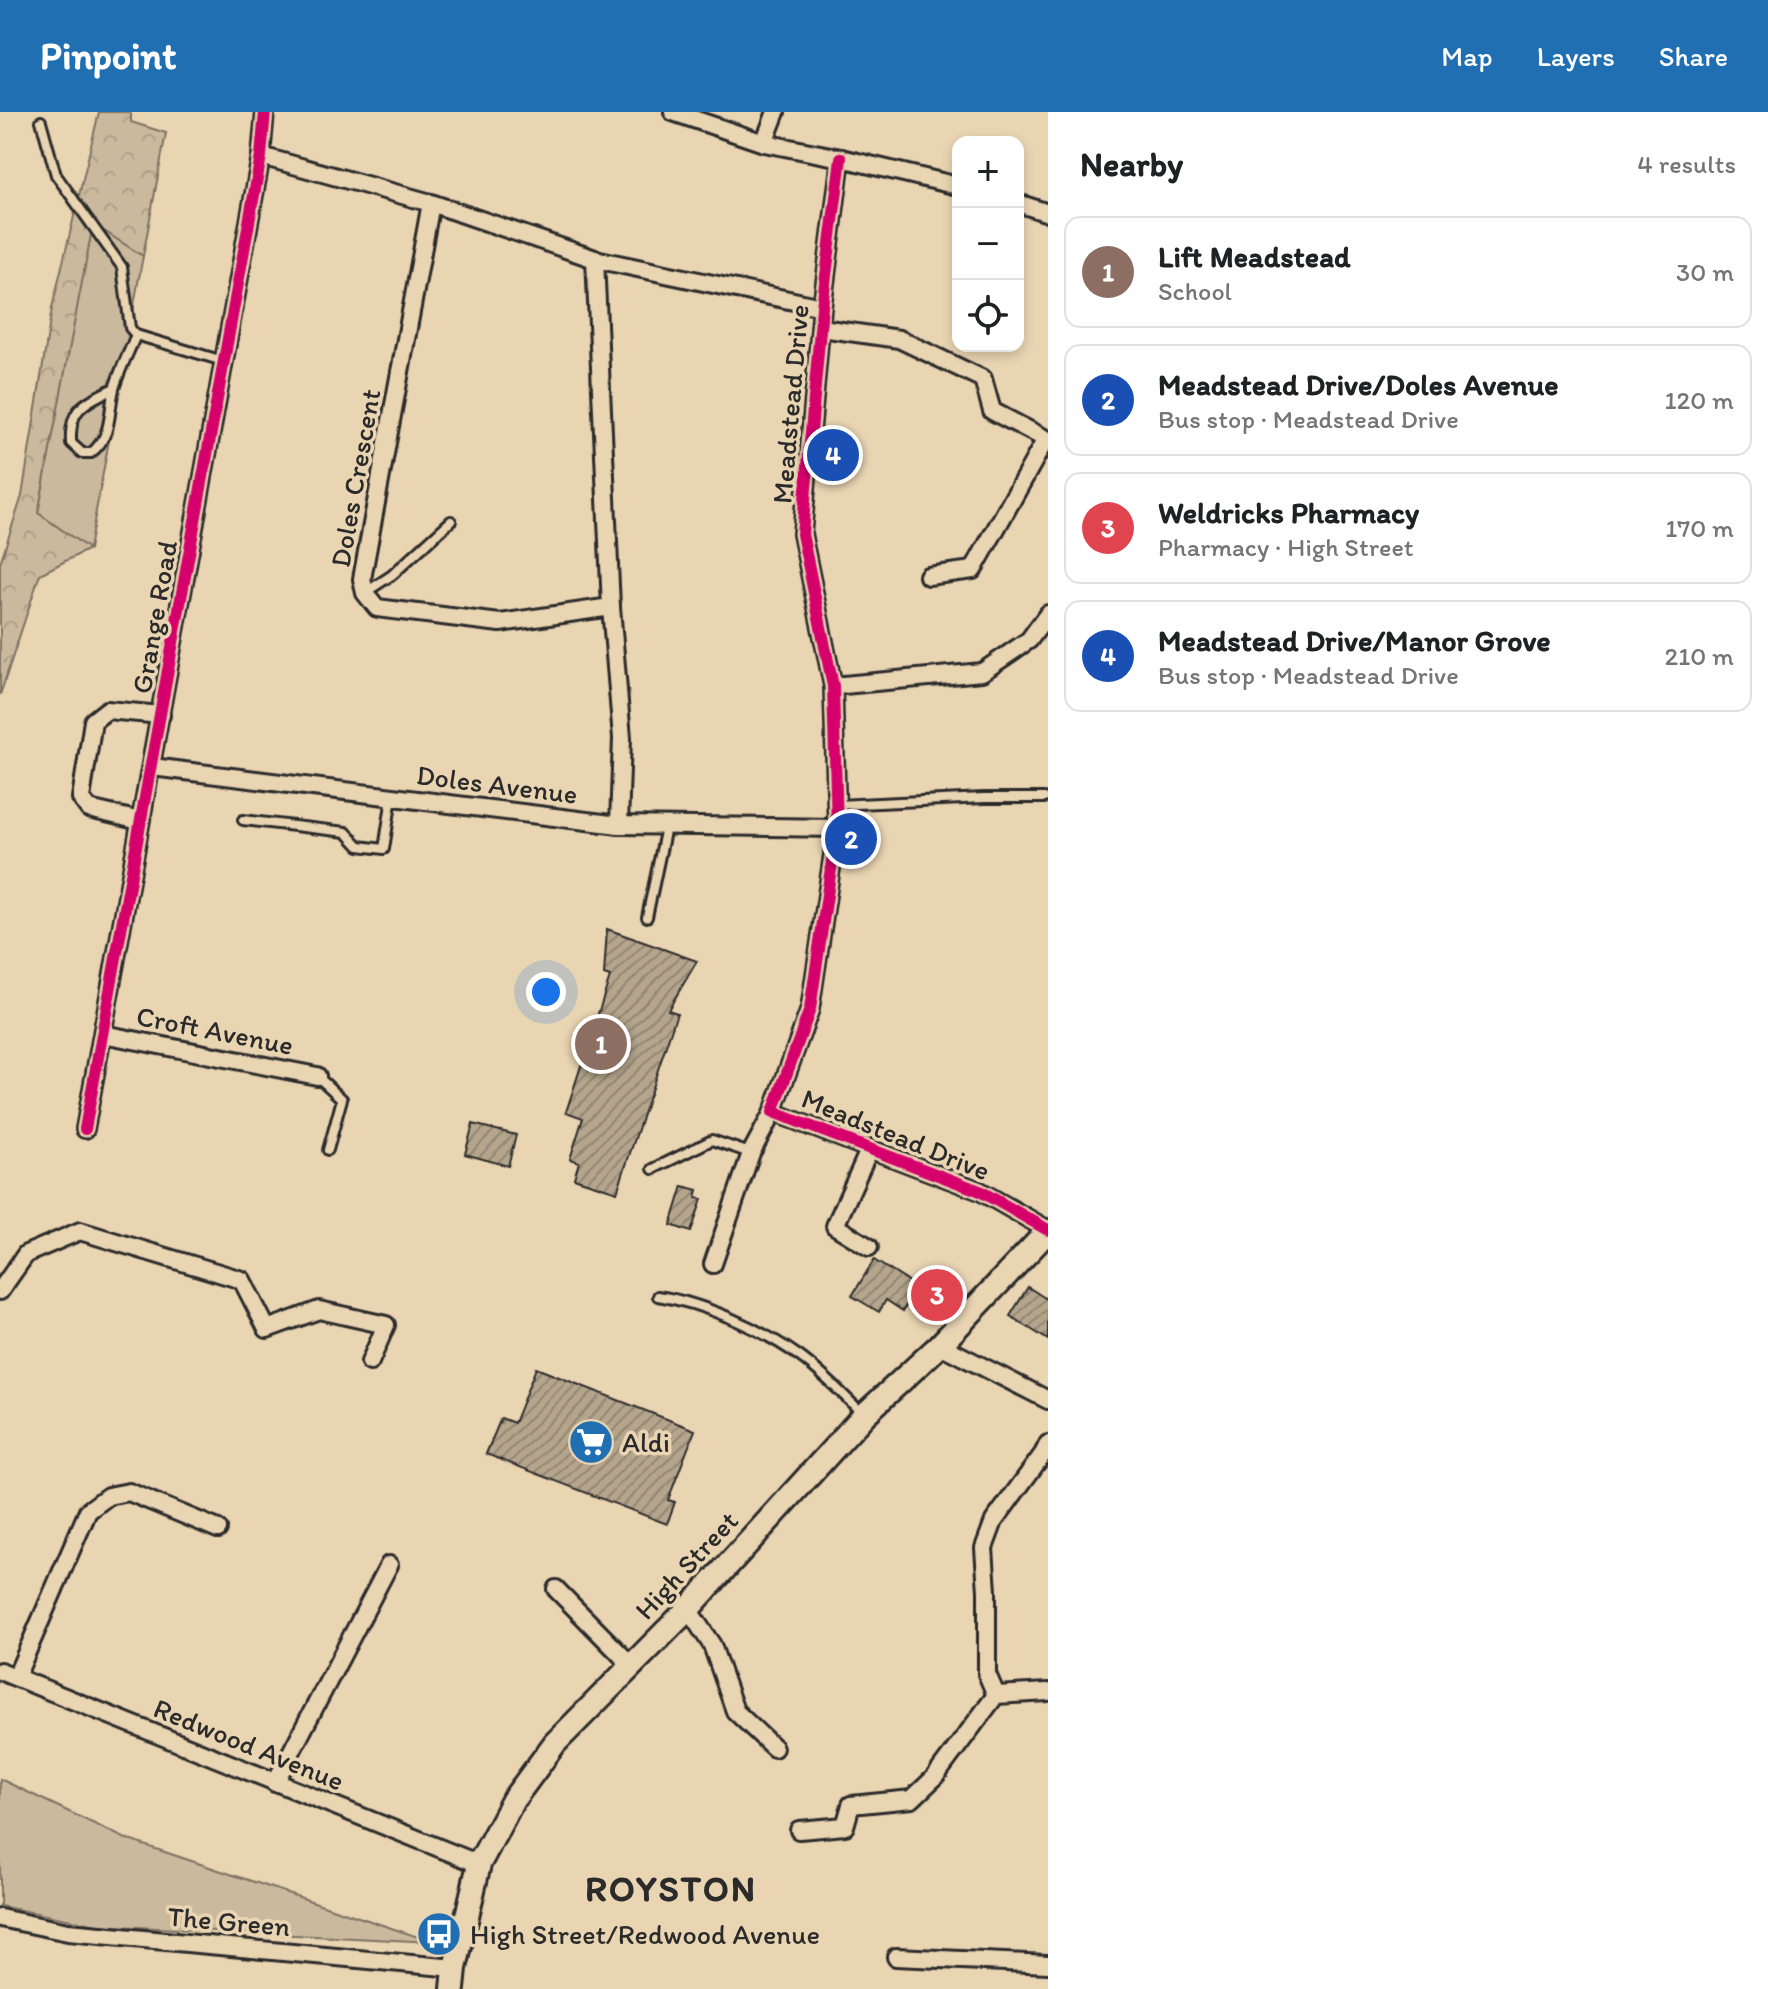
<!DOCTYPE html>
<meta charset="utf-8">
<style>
:root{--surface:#fff;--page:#f6f6f6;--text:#202124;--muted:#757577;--line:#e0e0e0;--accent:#1f6fb2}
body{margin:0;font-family:Itim,sans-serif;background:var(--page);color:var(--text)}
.controls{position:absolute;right:24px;top:24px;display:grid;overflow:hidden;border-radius:16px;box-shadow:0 4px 12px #0003}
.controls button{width:72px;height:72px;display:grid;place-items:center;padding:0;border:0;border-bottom:2px solid var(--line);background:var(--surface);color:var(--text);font:40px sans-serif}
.you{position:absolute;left:546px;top:880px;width:28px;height:28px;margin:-20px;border:6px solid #fff;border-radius:50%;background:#1a73e8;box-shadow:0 0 0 12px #1a73e833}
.badge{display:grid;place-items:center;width:52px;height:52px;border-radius:50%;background:var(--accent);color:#fff;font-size:26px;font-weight:700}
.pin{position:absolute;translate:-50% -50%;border:4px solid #fff;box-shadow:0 2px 8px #0006}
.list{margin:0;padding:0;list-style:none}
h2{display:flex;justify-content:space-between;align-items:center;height:104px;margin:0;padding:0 32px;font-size:34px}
h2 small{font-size:26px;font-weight:400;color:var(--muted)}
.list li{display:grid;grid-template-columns:52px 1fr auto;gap:24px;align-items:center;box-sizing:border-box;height:112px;margin:0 16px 16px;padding:0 16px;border:2px solid var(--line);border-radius:16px}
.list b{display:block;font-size:30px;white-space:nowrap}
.list p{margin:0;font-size:26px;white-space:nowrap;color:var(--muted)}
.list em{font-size:26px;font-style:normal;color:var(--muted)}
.icon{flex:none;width:44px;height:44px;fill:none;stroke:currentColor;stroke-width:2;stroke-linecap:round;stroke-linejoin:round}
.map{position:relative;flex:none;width:1048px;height:1877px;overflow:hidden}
header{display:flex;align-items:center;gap:48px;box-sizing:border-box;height:112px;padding:0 40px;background:var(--accent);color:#fff}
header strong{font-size:38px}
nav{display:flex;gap:44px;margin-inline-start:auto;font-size:28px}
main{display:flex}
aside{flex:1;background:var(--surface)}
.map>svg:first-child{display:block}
.grass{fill:#cbb99d;stroke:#7b7264;stroke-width:2}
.forest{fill:url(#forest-crowns);stroke:#7b7264;stroke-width:2}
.building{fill:url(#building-hatch);stroke:#2b2b2b;stroke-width:2}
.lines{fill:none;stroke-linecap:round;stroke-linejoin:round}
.lane-casing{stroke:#2b2b2b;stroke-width:14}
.street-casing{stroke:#2b2b2b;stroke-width:22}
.secondary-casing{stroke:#2b2b2b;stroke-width:28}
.lane{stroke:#ead5b3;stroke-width:8}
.street{stroke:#ead5b3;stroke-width:16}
.secondary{stroke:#ead5b3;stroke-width:22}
.cycleway-casing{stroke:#ead5b3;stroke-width:17}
.cycleway{stroke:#d6006c;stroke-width:12}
.labels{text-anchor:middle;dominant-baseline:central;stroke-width:7;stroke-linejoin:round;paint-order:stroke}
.street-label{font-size:28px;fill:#2b2b2b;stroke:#ead5b3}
.poi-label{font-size:28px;fill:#2b2b2b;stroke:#ead5b3;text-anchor:start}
.district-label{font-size:36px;font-weight:bold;letter-spacing:2px;fill:#2b2b2b;stroke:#ead5b3}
</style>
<header>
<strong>Pinpoint</strong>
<nav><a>Map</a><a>Layers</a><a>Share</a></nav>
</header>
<main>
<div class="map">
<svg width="1048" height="1877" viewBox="0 0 1048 1877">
<defs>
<pattern id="forest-crowns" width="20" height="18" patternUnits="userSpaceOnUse" patternTransform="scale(2)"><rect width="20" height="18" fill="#cbb99d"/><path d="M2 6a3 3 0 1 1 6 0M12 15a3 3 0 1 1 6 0" fill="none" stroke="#ae9f87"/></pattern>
<pattern id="building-hatch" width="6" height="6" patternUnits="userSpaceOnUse" patternTransform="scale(2)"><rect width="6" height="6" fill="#b5a58d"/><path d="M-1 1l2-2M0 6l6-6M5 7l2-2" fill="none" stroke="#938773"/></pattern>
</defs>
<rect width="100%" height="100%" fill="#ead5b3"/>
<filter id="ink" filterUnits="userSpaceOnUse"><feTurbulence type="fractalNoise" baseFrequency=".0125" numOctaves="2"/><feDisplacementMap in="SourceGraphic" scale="16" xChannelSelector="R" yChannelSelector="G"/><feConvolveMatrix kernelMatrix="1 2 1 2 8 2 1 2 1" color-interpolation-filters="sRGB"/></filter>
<g filter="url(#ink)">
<!-- grass -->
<g class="grass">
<path d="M93,111L143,144L89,437L38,401Z"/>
<path d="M0,1667L126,1727L433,1830L97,1813L0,1794Z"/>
</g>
<!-- forest -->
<path class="forest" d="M99,0H131V10L166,21L143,144L93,112L38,401L89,437L40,462L0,583V451L22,384L52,196Z"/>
<!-- building -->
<g class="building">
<path d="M607,817L697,849L668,898L677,901L617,1080L574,1066L579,1050L570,1047L583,1006L566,1000L610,865L604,863Z"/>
<path d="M473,1012L516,1023L508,1054L465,1042Z"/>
<path d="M683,1074L698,1078L696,1086L702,1087L691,1120L671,1113Z"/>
<path d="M874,1148L917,1175L903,1199L886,1188L879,1200L852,1184Z"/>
<path d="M926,1164L959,1184L949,1202L915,1182Z"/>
<path d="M1028,1175L1048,1188V1228L1010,1204Z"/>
<path d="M536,1256L695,1318L668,1388L675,1390L667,1412L486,1342L501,1306L514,1311Z"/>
</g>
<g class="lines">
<!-- lane casing -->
<g class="lane-casing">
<g id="lane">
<path d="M41,9L56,63L122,155L130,216L136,223L223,249"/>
<path d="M114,276C85,291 69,295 71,331L82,341H91C113,323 108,302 114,277C119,259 129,240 136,223"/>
<path d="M366,480L392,463L451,409"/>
<path d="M837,693L984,686H1044"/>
<path d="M243,708L346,720L359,734L384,737L392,685"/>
<path d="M647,805L666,715"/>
<path d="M317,964L342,987L328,1038"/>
<path d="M653,1057L712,1028L750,1041"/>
<path d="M658,1184C704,1191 761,1217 799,1244C823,1261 843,1283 863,1302"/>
</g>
</g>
<!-- street casing -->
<g class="street-casing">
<g id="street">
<path d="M673,0L764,31L841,46L958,74"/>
<path d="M764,31L776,0"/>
<path d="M261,44L431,91L595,147L822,195"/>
<path d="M841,46L822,195L802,422L833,574L837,716L810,897L773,1000L980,1079L1048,1118"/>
<path d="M431,91L362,467L365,481L377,496L500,511L611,495L595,147"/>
<path d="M1018,91L1048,101"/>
<path d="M821,216L899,227L983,267L992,299L1048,328"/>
<path d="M928,464L973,458L1046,327"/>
<path d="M611,495L622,626L619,713"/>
<path d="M833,574L982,560L1029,528L1048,502"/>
<path d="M152,655L619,713L837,716"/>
<path d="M140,709L89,697L81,686L93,609L107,598L161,603"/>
<path d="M103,922L317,964"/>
<path d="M85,1017L261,44L265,0"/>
<path d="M869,1135L835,1114L870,1036"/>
<path d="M713,1152L751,1041L773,1000"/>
<path d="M0,1179L26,1142L80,1119L242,1168L267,1217L319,1198L386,1213L370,1250"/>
<path d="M940,1233L1048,1288"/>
<path d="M556,1477L632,1554"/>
<path d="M688,1497L712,1533L735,1599L774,1636"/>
<path d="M0,1559L479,1752"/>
<path d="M16,1565L88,1399L108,1384L129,1380L218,1417"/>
<path d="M996,1583L987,1562V1479L984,1436L994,1409L1043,1342L1048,1332"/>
<path d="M275,1671L389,1453"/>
<path d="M799,1718L845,1714L851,1693L912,1687L934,1666L996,1583L1048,1580"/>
<path d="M0,1806L68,1820L455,1856"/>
<path d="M896,1845L1048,1852"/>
</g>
</g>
<!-- secondary casing -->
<g class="secondary-casing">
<path id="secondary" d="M453,1877L455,1856L479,1752L513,1688L555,1631L688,1497L864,1303L940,1233L1048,1119"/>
</g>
<!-- lane -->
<use href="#lane" class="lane"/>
<!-- street -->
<use href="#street" class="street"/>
<!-- secondary -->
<use href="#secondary" class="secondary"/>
<!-- cycleway casing -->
<g class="cycleway-casing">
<g id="cycleway">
<path d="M841,46L822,195L802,422L833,574L837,716L810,897L773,1000L980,1079L1048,1118"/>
<path d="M85,1017L261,44L265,0"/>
</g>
</g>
<!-- cycleway -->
<use href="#cycleway" class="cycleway"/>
</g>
</g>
<!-- icons -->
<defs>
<g id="supermarket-disc" transform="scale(2.3)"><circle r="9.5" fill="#1f6fb2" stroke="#ead5b3"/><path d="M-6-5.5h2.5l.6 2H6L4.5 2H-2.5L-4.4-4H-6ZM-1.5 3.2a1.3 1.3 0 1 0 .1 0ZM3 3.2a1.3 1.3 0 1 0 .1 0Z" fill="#fff"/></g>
<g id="bus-disc" transform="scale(2.3)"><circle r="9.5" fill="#1f6fb2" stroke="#ead5b3"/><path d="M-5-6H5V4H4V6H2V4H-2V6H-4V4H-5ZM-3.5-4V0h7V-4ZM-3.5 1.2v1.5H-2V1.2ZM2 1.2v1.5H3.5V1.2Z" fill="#fff"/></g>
</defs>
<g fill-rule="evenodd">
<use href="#supermarket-disc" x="591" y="1330"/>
<use href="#bus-disc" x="439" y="1822"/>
</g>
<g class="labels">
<!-- street labels -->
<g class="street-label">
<text transform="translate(790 292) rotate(-85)">Meadstead Drive</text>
<text transform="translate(355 366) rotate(-80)">Doles Crescent</text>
<text transform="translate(154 505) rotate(-80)">Grange Road</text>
<text transform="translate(497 672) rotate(7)">Doles Avenue</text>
<text transform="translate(215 918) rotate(11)">Croft Avenue</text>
<text transform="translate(896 1022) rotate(22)">Meadstead Drive</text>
<text transform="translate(686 1453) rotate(-47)">High Street</text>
<text transform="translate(249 1632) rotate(22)">Redwood Avenue</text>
<text transform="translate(229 1809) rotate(5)">The Green</text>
</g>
<!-- poi labels -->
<g class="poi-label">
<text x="622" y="1330">Aldi</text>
<text x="470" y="1822">High Street/Redwood Avenue</text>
</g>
<!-- district labels -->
<g class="district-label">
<text x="671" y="1776">ROYSTON</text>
</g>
</g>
</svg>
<div class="controls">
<button>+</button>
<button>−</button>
<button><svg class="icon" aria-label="locate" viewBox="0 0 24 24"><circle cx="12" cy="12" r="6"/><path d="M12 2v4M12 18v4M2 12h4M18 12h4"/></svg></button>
</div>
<div class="you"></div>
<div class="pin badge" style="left:601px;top:932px;background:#8d6e63">1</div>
<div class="pin badge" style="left:851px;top:727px;background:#1a4fb4">2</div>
<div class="pin badge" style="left:937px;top:1183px;background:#e0444e">3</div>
<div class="pin badge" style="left:833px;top:343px;background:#1a4fb4">4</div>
</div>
<aside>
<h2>Nearby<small>4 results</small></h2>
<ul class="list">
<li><span class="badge" style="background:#8d6e63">1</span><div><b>Lift Meadstead</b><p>School</p></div><em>30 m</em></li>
<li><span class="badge" style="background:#1a4fb4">2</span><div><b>Meadstead Drive/Doles Avenue</b><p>Bus stop · Meadstead Drive</p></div><em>120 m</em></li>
<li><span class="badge" style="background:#e0444e">3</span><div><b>Weldricks Pharmacy</b><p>Pharmacy · High Street</p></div><em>170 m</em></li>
<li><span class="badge" style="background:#1a4fb4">4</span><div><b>Meadstead Drive/Manor Grove</b><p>Bus stop · Meadstead Drive</p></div><em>210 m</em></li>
</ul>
</aside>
</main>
